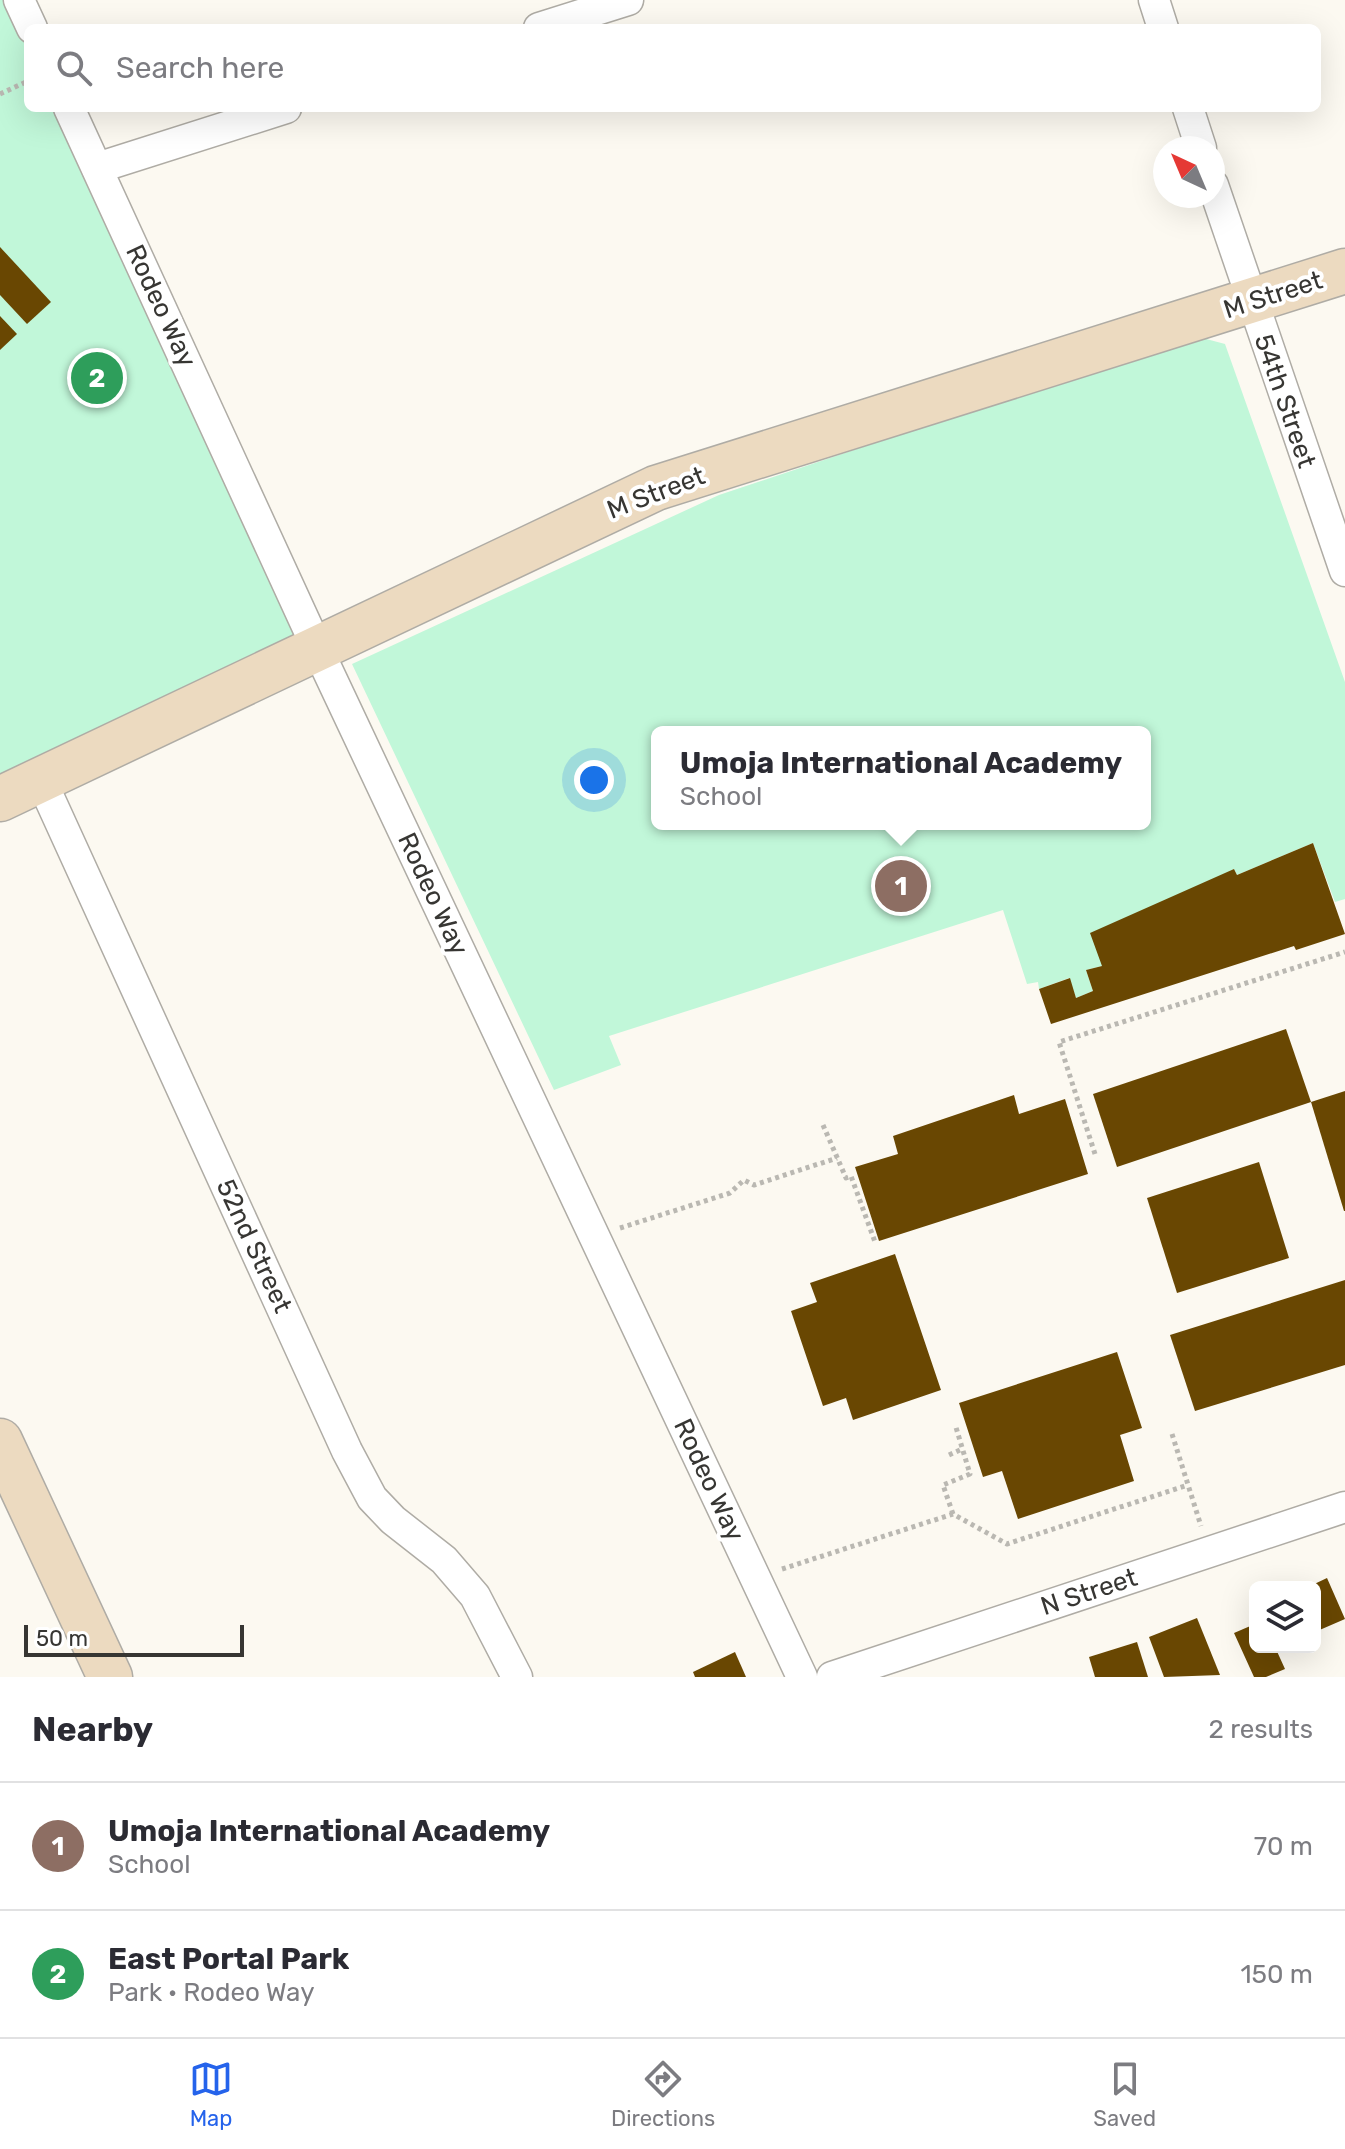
<!DOCTYPE html>
<meta charset="utf-8">
<style>
:root{--surface:#fff;--page:#f2f2f3;--text:#2b2b33;--muted:#7c7c81;--line:#e1e1e2;--accent:#2563eb}
body{margin:0;font-family:Rubik,sans-serif;background:var(--page);color:var(--text)}
.controls{position:absolute;right:24px;bottom:24px;display:grid;overflow:hidden;border-radius:12px;box-shadow:0 8px 32px #0002}
.controls button{width:72px;height:72px;display:grid;place-items:center;padding:0;border:0;border-bottom:2px solid var(--line);background:var(--surface);color:var(--text);font:40px sans-serif}
.compass{position:absolute;left:1153px;top:136px;width:72px;height:72px;border-radius:50%;background:var(--surface);box-shadow:0 8px 32px #0002;rotate:316deg}
.scale{position:absolute;left:24px;bottom:20px;width:220px;box-sizing:border-box;padding-left:8px;border:4px solid #373633;border-top:0;font-size:22px;line-height:28px;white-space:nowrap;color:#373633;-webkit-text-stroke:6px #fff;paint-order:stroke}
.you{position:absolute;left:594px;top:780px;width:28px;height:28px;margin:-20px;border:6px solid #fff;border-radius:50%;background:#1a73e8;box-shadow:0 0 0 12px #1a73e833}
.badge{display:grid;place-items:center;width:52px;height:52px;border-radius:50%;background:var(--accent);color:#fff;font-size:26px;font-weight:700}
.pin{position:absolute;translate:-50% -50%;border:4px solid #fff;box-shadow:0 2px 8px #0006}
.popup{position:absolute;left:651px;top:726px;width:500px;height:104px;box-sizing:border-box;display:grid;place-content:center;border-radius:12px;background:var(--surface);filter:drop-shadow(0 2px 6px #0005);font-size:26px;white-space:nowrap;color:var(--muted)}
.popup b{font-size:30px;color:var(--text)}
.popup::after{content:'';position:absolute;left:50%;top:100%;margin-left:-16px;border:16px solid transparent;border-top-color:var(--surface)}
.list{margin:0;padding:0;list-style:none}
h2{display:flex;justify-content:space-between;align-items:center;height:104px;margin:0;padding:0 32px;font-size:34px}
h2 small{font-size:26px;font-weight:400;color:var(--muted)}
.list li{display:grid;grid-template-columns:52px 1fr auto;gap:24px;align-items:center;box-sizing:border-box;height:128px;padding:0 32px;border-top:2px solid var(--line)}
.list b{display:block;font-size:30px;white-space:nowrap}
.list p{margin:0;font-size:26px;white-space:nowrap;color:var(--muted)}
.list em{font-size:26px;font-style:normal;color:var(--muted)}
.icon{flex:none;width:44px;height:44px;fill:none;stroke:currentColor;stroke-width:2;stroke-linecap:round;stroke-linejoin:round}
.map{position:relative;flex:none;width:1345px;height:1677px;overflow:hidden}
.search{position:absolute;background:var(--surface);box-shadow:0 8px 32px #0002;left:24px;right:24px;top:24px;height:88px;display:flex;align-items:center;gap:20px;box-sizing:border-box;padding:0 28px;border-radius:12px;color:var(--muted);font-size:30px}
.sheet{height:360px;background:var(--surface)}
nav{display:flex;justify-content:space-around;align-items:center;box-sizing:border-box;height:112px;border-top:2px solid var(--line);background:var(--surface);font-size:22px;color:var(--muted)}
nav a{display:grid;justify-items:center;gap:4px}
nav .on{color:var(--accent)}
.map>svg:first-child{display:block}
.green{fill:#c1f7d9;fill-rule:evenodd}
.building{fill:#694702}
.lines{fill:none;stroke-linecap:round;stroke-linejoin:round}
.street-casing{stroke:#afaca5;stroke-width:33}
.secondary-casing{stroke:#afaca5;stroke-width:47}
.path{stroke:#bab8b2;stroke-width:5;stroke-dasharray:4 4;stroke-linecap:butt}
.street{stroke:#fff;stroke-width:30}
.secondary{stroke:#ecdac0;stroke-width:44}
.labels{text-anchor:middle;dominant-baseline:central;stroke-width:8;stroke-linejoin:round;paint-order:stroke}
.street-label{font-size:26px;fill:#373633;stroke:#fff}
</style>
<div class="map">
<svg width="1345" height="1677" viewBox="0 0 1345 1677">
<rect width="100%" height="100%" fill="#fcf9f1"/>
<!-- green -->
<g class="green">
<path d="M0,0H19L28,28V108H69L317,648L0,780Z"/>
<path d="M1195,336L1225,344L1345,682V899L1335,902L1313,843L1237,875L1234,869L1102,966L1086,970L1093,991L1076,998L1069,978L1039,989L1038,982L1027,984L1003,910L609,1036L621,1065L554,1090L352,664L719,495ZM657,732H1145V824H657Z"/>
</g>
<!-- building -->
<g class="building">
<path d="M0,247L51,302L27,324L0,295Z"/>
<path d="M0,316L17,334L0,350Z"/>
<path d="M1313,843L1345,934L1296,950L1294,946L1051,1024L1039,989L1070,978L1076,998L1093,991L1086,970L1102,966L1090,933L1234,869L1237,875Z"/>
<path d="M1286,1029L1311,1102L1117,1167L1093,1094Z"/>
<path d="M1345,1091V1211H1344L1311,1102Z"/>
<path d="M1014,1095L1019,1114L1065,1099L1088,1174L879,1241L855,1167L898,1154L893,1136Z"/>
<path d="M1259,1162L1289,1258L1177,1293L1147,1198Z"/>
<path d="M895,1254L941,1390L853,1420L846,1398L823,1406L791,1311L817,1302L810,1283Z"/>
<path d="M1345,1280V1365L1195,1411L1170,1335Z"/>
<path d="M1117,1352L1142,1428L1120,1435L1134,1481L1018,1519L1002,1471L983,1477L959,1403Z"/>
<path d="M1327,1578L1345,1619L1315,1632V1587H1308Z"/>
<path d="M1197,1618L1220,1675L1164,1677L1149,1637Z"/>
<path d="M1255,1624V1647H1275L1285,1669L1266,1677H1254L1234,1633Z"/>
<path d="M1137,1642L1148,1677H1095L1089,1657Z"/>
<path d="M735,1652L746,1677H695L693,1672Z"/>
</g>
<g class="lines">
<!-- street casing -->
<g class="street-casing">
<g id="street">
<path d="M19,0L32,28"/>
<path d="M1154,0L1163,28"/>
<path d="M539,28L628,0"/>
<path d="M69,108L317,648L802,1677"/>
<path d="M1188,108L1201,148"/>
<path d="M97,168L286,108"/>
<path d="M1213,185L1345,571"/>
<path d="M41,780L347,1451L372,1498L393,1520L444,1560L475,1596L517,1677"/>
<path d="M832,1677L1345,1507"/>
</g>
</g>
<!-- secondary casing -->
<g class="secondary-casing">
<g id="secondary">
<path d="M0,799L656,488L1345,271"/>
<path d="M0,1441L110,1677"/>
</g>
</g>
<!-- path -->
<g class="path">
<path d="M0,94L28,81"/>
<path d="M823,1125L846,1178L851,1176L875,1242"/>
<path d="M1095,1154L1059,1042L1345,952"/>
<path d="M620,1228L730,1193L744,1180L754,1185L837,1158"/>
<path d="M1172,1434L1201,1526"/>
<path d="M949,1455L962,1449"/>
<path d="M953,1514L943,1485L970,1474L955,1424"/>
<path d="M782,1569L953,1514L1007,1544L1188,1485"/>
</g>
<!-- street -->
<use href="#street" class="street"/>
<!-- secondary -->
<use href="#secondary" class="secondary"/>
</g>
<g class="labels">
<!-- street labels -->
<g class="street-label">
<text transform="translate(1273 295) rotate(-18)">M Street</text>
<text transform="translate(161 306) rotate(65)">Rodeo Way</text>
<text transform="translate(1285 401) rotate(71)">54th Street</text>
<text transform="translate(656 493) rotate(-21)">M Street</text>
<text transform="translate(433 894) rotate(65)">Rodeo Way</text>
<text transform="translate(254 1246) rotate(65)">52nd Street</text>
<text transform="translate(709 1480) rotate(65)">Rodeo Way</text>
<text transform="translate(1089 1592) rotate(-18)">N Street</text>
</g>
</g>
</svg>
<div class="controls">
<button><svg class="icon" aria-label="layers" viewBox="0 0 24 24"><path d="M12 4l9 5-9 5-9-5zM3 14l9 5 9-5"/></svg></button>
</div>
<svg class="compass" viewBox="-18 -18 36 36"><path d="M0-13l5 13h-10z" fill="#e53935"/><path d="M0 13l5-13h-10z" fill="#7c7c81"/></svg>
<div class="scale">50 m</div>
<div class="you"></div>
<div class="pin badge" style="left:901px;top:886px;background:#8d6e63">1</div>
<div class="popup"><b>Umoja International Academy</b>School</div>
<div class="pin badge" style="left:97px;top:378px;background:#2e9e5b">2</div>
<div class="search"><svg class="icon" aria-label="search" viewBox="0 0 24 24"><circle cx="10" cy="10" r="6"/><path d="M15 15l6 6"/></svg>Search here</div>
</div>
<section class="sheet">
<h2>Nearby<small>2 results</small></h2>
<ul class="list">
<li><span class="badge" style="background:#8d6e63">1</span><div><b>Umoja International Academy</b><p>School</p></div><em>70 m</em></li>
<li><span class="badge" style="background:#2e9e5b">2</span><div><b>East Portal Park</b><p>Park · Rodeo Way</p></div><em>150 m</em></li>
</ul>
</section>
<nav>
<a class="on"><svg class="icon" aria-label="map" viewBox="0 0 24 24"><path d="M3 6l6-2 6 2 6-2v14l-6 2-6-2-6 2zM9 4v14M15 6v14"/></svg>Map</a>
<a><svg class="icon" aria-label="directions" viewBox="0 0 24 24"><path d="M12 3l9 9-9 9-9-9zM9 14v-3h6M13 9l2 2-2 2"/></svg>Directions</a>
<a><svg class="icon" aria-label="saved" viewBox="0 0 24 24"><path d="M7 4h10v16l-5-4-5 4z"/></svg>Saved</a>
</nav>
